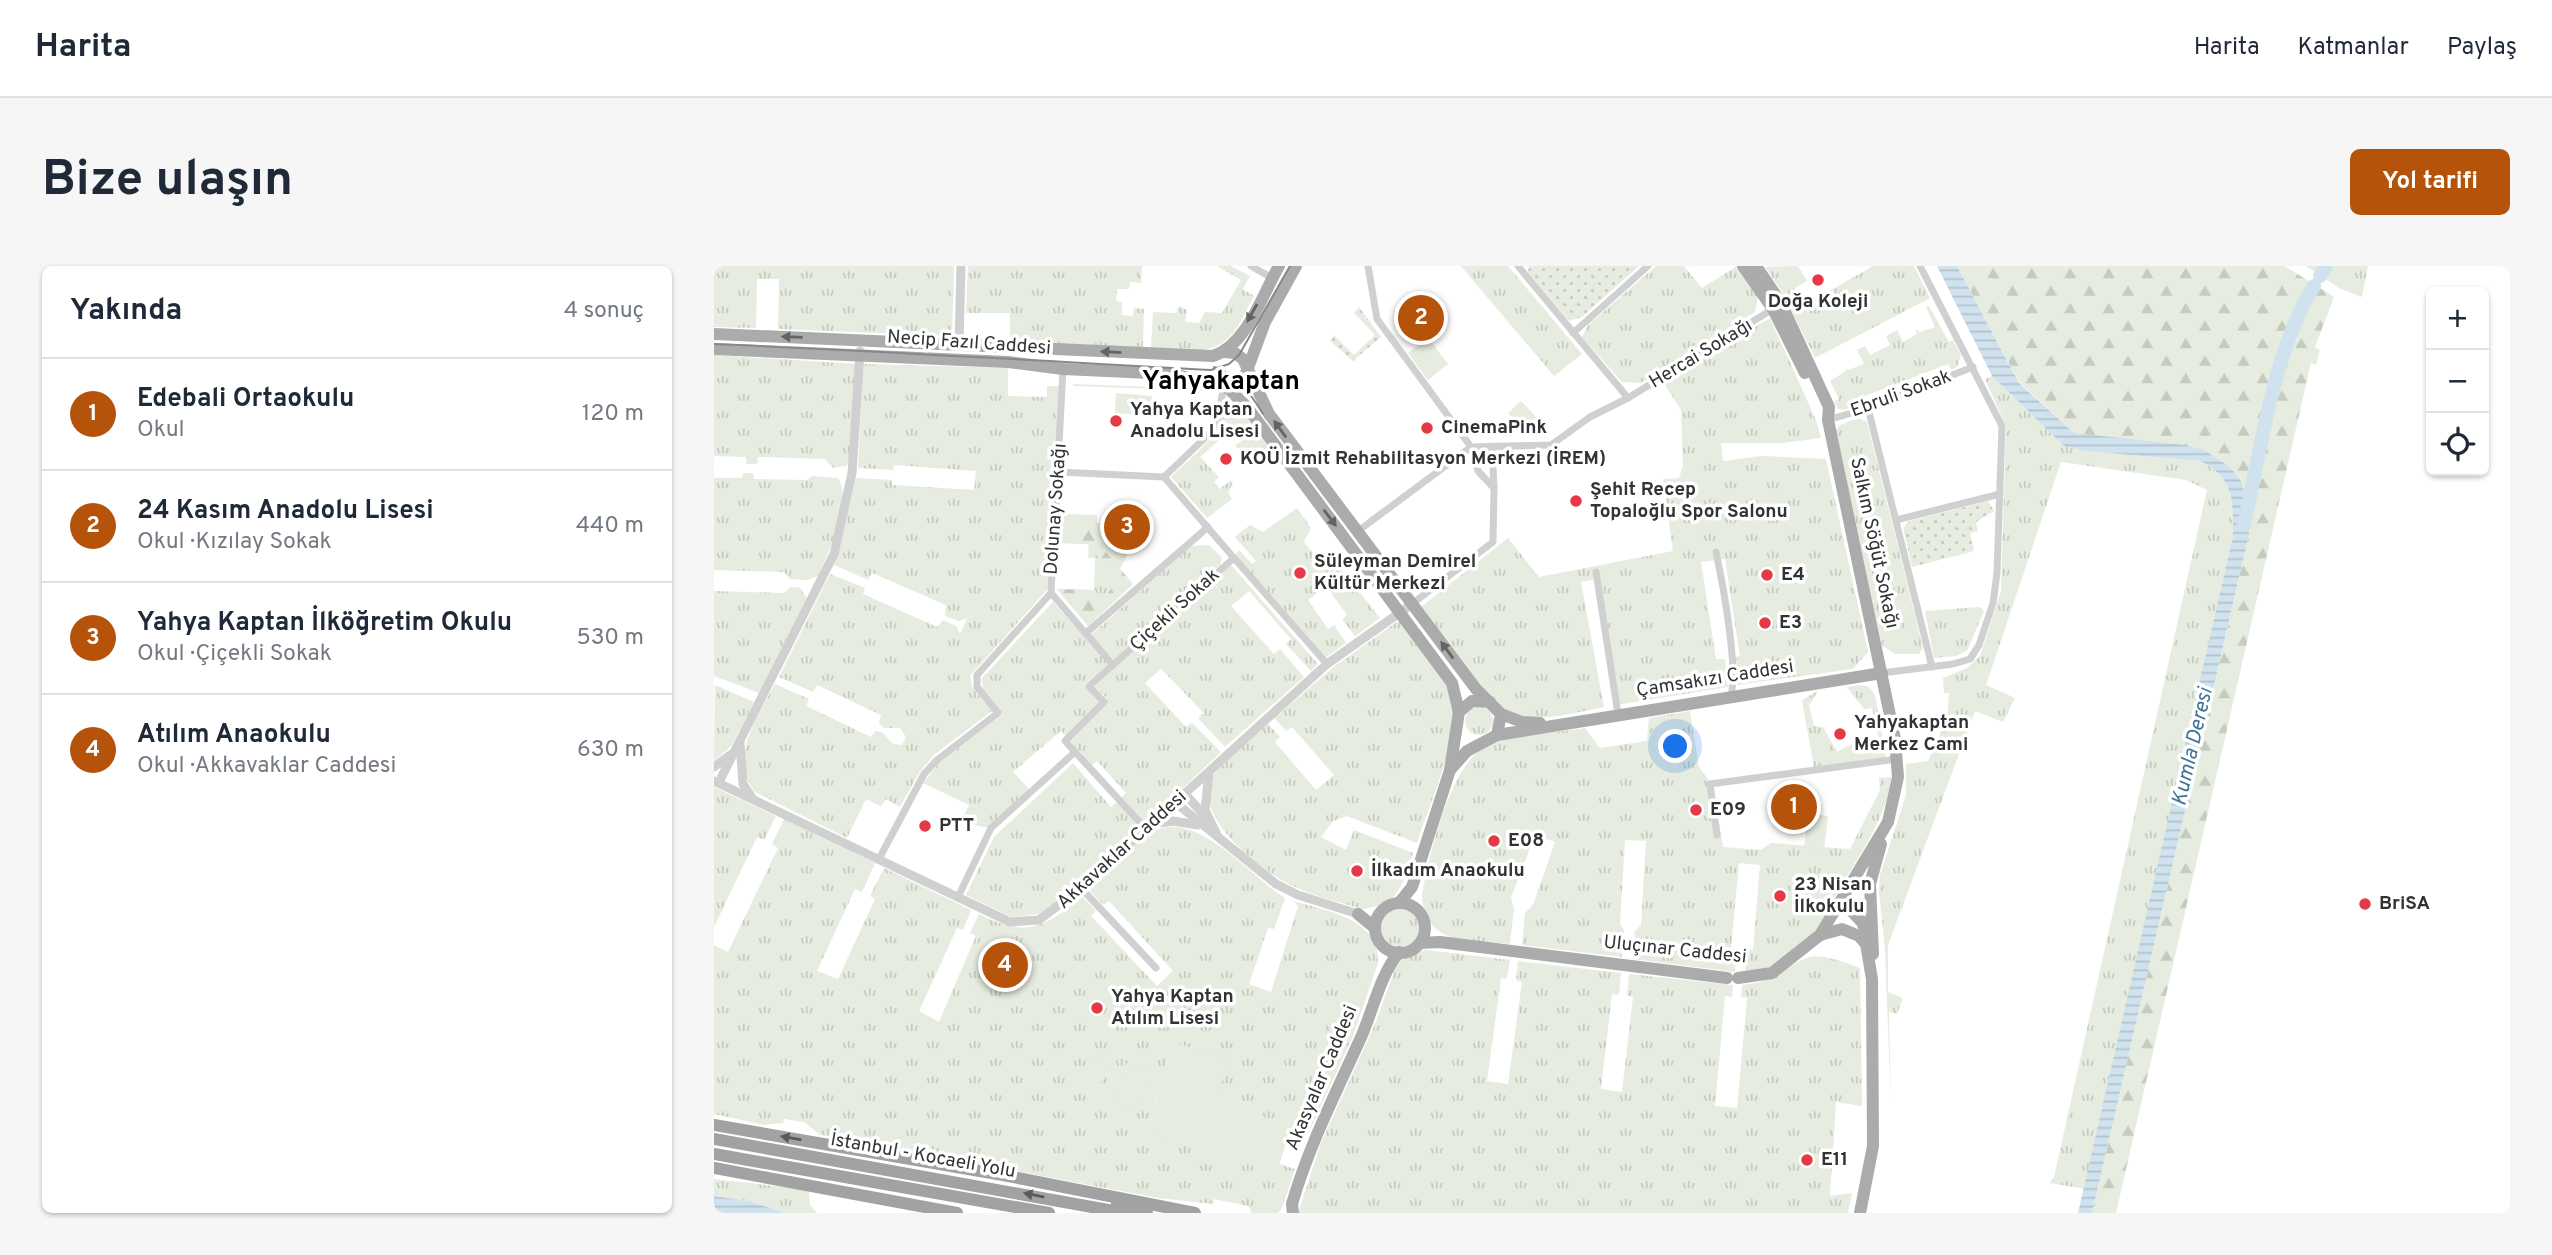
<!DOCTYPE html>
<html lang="tr">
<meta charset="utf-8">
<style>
:root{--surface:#fff;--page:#f6f6f7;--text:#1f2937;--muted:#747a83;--line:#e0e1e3;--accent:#b45309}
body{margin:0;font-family:Overpass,sans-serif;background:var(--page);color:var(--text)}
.controls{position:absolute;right:21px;top:21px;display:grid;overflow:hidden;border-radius:10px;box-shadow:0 2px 5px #0004}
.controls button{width:63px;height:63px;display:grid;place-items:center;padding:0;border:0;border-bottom:2px solid var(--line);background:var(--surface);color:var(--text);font:35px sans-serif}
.you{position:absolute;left:962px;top:481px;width:24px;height:24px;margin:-18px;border:5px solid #fff;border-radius:50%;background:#1a73e8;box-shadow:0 0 0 10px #1a73e833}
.badge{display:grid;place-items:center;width:46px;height:46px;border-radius:50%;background:var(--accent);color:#fff;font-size:23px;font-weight:700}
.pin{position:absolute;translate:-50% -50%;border:4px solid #fff;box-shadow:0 2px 7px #0006}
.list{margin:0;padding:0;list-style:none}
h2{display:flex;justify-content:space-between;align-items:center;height:91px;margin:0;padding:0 28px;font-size:30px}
h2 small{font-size:23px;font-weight:400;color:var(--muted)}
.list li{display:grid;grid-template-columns:46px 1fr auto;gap:21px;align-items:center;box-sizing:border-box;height:112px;padding:0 28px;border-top:2px solid var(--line)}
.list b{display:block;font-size:26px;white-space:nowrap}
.list p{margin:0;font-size:23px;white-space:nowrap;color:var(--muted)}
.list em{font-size:23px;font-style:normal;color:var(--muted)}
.icon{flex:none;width:38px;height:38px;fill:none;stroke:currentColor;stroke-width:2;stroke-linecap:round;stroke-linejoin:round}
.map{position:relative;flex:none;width:1796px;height:947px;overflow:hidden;border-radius:10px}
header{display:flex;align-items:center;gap:42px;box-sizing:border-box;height:98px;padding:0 35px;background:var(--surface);border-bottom:2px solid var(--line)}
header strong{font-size:33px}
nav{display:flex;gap:38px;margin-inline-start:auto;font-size:24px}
.intro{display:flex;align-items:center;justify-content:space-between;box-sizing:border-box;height:168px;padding:0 42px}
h1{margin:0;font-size:49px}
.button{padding:18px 32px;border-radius:10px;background:var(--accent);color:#fff;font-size:24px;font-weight:700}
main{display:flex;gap:42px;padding:0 42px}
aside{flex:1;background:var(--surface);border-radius:10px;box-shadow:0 2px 5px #0004}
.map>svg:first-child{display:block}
.grass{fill:url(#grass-tufts)}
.forest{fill:url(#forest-firs)}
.garden{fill:url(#garden-dots)}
.pitch{fill:#e6ecdf}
.water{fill:url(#water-rules)}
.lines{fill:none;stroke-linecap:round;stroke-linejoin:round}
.river{stroke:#cfe2ee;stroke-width:14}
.minor{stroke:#d0d0d0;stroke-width:7}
.tertiary{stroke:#d0d0d0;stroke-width:9}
.primary{stroke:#ababab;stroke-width:12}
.trunk{stroke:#a2a2a2;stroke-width:12}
.tram{stroke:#888;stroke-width:2}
.oneway{fill:#636363}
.oneway2{fill:#5a5a5a}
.poi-dot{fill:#e63946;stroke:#fff;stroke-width:2.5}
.labels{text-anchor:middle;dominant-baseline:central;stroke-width:7;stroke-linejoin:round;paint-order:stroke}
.poi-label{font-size:19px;font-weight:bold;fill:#333;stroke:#fff;text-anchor:start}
.street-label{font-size:19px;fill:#333;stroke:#fff}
.water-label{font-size:21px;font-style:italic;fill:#3f7597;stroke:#fff}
.district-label{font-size:26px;font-weight:bold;fill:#000;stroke:#fff}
</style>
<header>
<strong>Harita</strong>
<nav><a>Harita</a><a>Katmanlar</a><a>Paylaş</a></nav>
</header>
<div class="intro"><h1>Bize ulaşın</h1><a class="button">Yol tarifi</a></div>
<main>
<aside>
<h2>Yakında<small>4 sonuç</small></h2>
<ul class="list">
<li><span class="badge">1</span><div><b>Edebali Ortaokulu</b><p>Okul</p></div><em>120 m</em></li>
<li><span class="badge">2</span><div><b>24 Kasım Anadolu Lisesi</b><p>Okul · Kızılay Sokak</p></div><em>440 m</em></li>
<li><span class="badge">3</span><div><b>Yahya Kaptan İlköğretim Okulu</b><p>Okul · Çiçekli Sokak</p></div><em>530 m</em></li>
<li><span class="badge">4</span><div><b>Atılım Anaokulu</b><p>Okul · Akkavaklar Caddesi</p></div><em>630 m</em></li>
</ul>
</aside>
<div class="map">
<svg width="1796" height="947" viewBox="0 0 1796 947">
<defs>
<pattern id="grass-tufts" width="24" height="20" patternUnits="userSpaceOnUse" patternTransform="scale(1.75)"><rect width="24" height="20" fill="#e6ecdf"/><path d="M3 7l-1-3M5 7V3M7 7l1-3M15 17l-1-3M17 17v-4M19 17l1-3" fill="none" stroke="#c6cbc0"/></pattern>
<pattern id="forest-firs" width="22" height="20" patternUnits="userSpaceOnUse" patternTransform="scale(1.75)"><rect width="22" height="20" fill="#e6ecdf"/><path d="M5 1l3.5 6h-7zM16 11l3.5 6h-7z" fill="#c6cbc0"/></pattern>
<pattern id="garden-dots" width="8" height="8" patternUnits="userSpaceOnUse" patternTransform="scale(1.75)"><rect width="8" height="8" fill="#e6ecdf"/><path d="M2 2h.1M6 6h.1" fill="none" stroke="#c6cbc0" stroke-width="1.8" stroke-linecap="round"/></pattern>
<pattern id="water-rules" width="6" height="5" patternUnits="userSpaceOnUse" patternTransform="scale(1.75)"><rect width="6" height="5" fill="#cfe2ee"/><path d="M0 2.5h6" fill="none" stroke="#b2c2cd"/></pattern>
</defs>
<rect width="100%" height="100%" fill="#fff"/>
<!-- grass -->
<g class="grass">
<path d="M0,0H240L238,70L64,63L65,13H43L42,62L0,61Z"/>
<path d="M254,0H428L427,17L416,16L415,23H403L402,35L408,36V49L419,50L420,42L430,43L429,81H437L439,46L462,47L465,40L473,44L471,56L485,57L491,46L508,47L527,14L503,0H517L536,10L529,23L540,30C527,54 519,80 488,84L252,76V71L296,72V47H252Z"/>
<path d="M747,0H794L868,88L840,110Z"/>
<path d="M942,0H970L988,22L1023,0L1044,31L1041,46L927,117L908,116L868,71L874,59Z"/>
<path d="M1084,0L1093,15L1081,22L1084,29L1081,31L1084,37L1089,35L1091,39L1159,0H1200L1216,32L1101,92L1069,27L1051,1Z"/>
<path d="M1592,0H1654L1648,31L1625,22Z"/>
<path d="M1215,40L1235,76L1239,74L1247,90L1243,101L1237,104L1234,98L1146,132L1148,138L1130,144L1124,143L1120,136L1125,133L1116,115L1132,105L1131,102L1134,104L1150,98L1143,84L1151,80L1156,89L1176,79L1172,70L1183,64L1189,76L1203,68L1202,64L1206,66L1221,61L1212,41Z"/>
<path d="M1056,52L1102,154L1107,172L1069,177H1007L1009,195L1048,190L1112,193L1154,386L1139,403L1023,419L1020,391L1026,390L1011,293L987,296L1002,393H1011L1014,421L902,439L883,313L867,316L890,441C864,446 835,454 808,451C771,447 729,371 707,341L794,272L825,311L959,285L949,213L965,212L969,200L967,144L949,116Z"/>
<path d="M0,89L142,98L136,194L132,200L119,202L111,193L44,191L43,198H32V191L0,190Z"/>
<path d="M149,98L294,102V130L333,131V120H349L337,319L256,410L258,421L278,445L221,488L206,505L186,541L172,533L167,540L152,533L133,572L41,526C14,491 44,450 61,418L95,433L92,440L157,471L161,465L168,466L179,478L188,479L192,471L186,462H170L165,457L167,449L103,419L99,426L65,411L116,308L151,322L149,328L223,361L229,354L242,360L246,368L253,352L245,355L231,350L232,339L158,307L154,314L120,299L142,212L178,214V219L260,224L262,205L180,199L179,204L144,202Z"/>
<path d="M1278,110L1350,180L1371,185L1486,195C1521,213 1519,236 1519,270L1372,923L1335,917L1340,911L1493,224L1472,214L1347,196L1272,419L1301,432L1289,456L1261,445L1174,679V726L1189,732L1183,748L1175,746L1177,839L1171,684L1165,626L1166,609L1192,529V498L1214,495L1233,453L1235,427H1230L1229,412L1253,402L1266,390L1287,325L1292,160L1271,113Z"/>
<path d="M517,128L565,193L556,199L547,189L539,195L521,180L531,172L524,164L515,172L511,169L486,191L505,211L500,216L506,223L517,214L519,216L514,227L518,233L493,252L457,211C483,186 507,171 511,132Z"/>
<path d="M1144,152L1153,156L1209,382L1205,388H1182L1168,380L1122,164L1126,159Z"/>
<path d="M29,207H39L40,213L93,214L98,210L124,212C139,233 114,288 104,310L93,314L76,313L70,306L0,304V212H28Z"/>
<path d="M583,242L597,262L590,276L610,301H626L666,352L641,370L628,353L633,349L612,320L594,334L614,363L620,359L632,377L611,392L521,290L525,284L538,298L542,295L521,271L536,259L549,266Z"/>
<path d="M345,253H349V263L383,264V257H400V263L411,264V271H422L406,303L419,318L374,360L343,323L380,324L381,292H374L375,278L344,277Z"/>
<path d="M495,279L508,292L506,299L400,394L377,369L477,280Z"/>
<path d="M517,299L604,398L597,405L572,378L577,373L535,325L517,340L560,388L566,383L590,411L511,481L484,452L490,447L447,403L431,417L472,461L478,457L507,486L431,558L407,532L412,527L383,495L378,499L347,465L299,506L317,525L277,562L264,560L249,552L255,539L209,517L226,496L289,448L269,424L268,412L339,336L395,398L370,419L388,438L393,433L380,419Z"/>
<path d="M76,321L86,322L93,332L45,427L0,410V325L70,327Z"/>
<path d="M1266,341L1270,345L1253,385L1242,390L1220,392L1211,345Z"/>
<path d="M687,353C703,376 729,402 738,430C749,466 714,541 703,577L633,550L619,555L607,571L632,584L640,564L699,587C688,618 686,640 647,643C623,635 594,629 571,616C542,600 476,548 499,510C507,496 541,470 554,458L566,471L561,476L602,524L620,509L578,461L572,465L560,452L621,400Z"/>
<path d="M1,419L40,436L18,479L0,495Z"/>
<path d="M1147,419L1155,421L1161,429L1172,491L1100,502L1088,434L1104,425L1095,440L1100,460L1109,461L1123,486L1140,477L1148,489L1150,482L1166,477L1158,442L1150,443L1133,421Z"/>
<circle cx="765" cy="455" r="14"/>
<path d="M976,445L985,501L999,520L1009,581L1047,584L1057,577L1136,583L1166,524L1165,512L1177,511C1173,553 1144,590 1123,627C1115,640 1109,657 1099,668C1081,689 1057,705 1031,707L1032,684H1039L1046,599L1025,597L1017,682L1023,683L1021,706L919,693L921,665L927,659L932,575L911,574L906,658L910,664L908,691L808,679L811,647L819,639L841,576L821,569L797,632L800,643L796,678C755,673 711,681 708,629C715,590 736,496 775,478C794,470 848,466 871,462L886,482L933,475L935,452Z"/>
<path d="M359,497L397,541L403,536L427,562L328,648L297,651L252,629L280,571Z"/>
<path d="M0,521L62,550L50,574L43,571L0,661Z"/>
<path d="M70,553L161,597L148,626L141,623L103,705L124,713L161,633L156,630L170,602L257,644L249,664L243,662L205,745L225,756L262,670L256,667L265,648C312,671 329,664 368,630L382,645L377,650L443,720L459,705L395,635L389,639L375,623C395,605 416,580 439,566C481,541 538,612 571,632L560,663L554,662L535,718L557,726L584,640L579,635C612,645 666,652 664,697L639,770L594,868L575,867L567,857L502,836L459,777L433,865L563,907L566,898L581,903L568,942L564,947H538L534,940L500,933L499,938L444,932L159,878L149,873L106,869L90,856L70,853L69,857L50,859L0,848V679L14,686L64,582L58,578Z"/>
<circle cx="686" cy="662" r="19"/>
<path d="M712,684L796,694L793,713L787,712L773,815L794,818L808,716L802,714L804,695L907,707L905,729L898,728L887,823L908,826L919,731L913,730L915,708L1019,719L1018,731L1011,730L1001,840L1023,842L1033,732L1027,731L1028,719C1063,716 1065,703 1093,692C1107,686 1132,697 1146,702L1148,840L1122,836L1116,930L1138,927L1134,947H584L607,877L661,758L682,701L688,692Z"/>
<path d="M0,913L95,924L96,939L103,947H71L35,935L0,930Z"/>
</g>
<!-- forest -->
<g class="forest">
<path d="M1243,0H1571L1620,31L1601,81L1606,84L1602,98L1597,97L1402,947H1378L1535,268L1533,233L1527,215L1516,201L1492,185L1360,167L1305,116Z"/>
<path d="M455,114L497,125L359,120V118L442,121Z"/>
<path d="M345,253H349V263L383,264V257H400V263L411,264V271L397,278L386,279L419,318L374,360L343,323L381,324L386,331L392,330L404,312L399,310L395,313L394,300L376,284L374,278L344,277Z"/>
</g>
<!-- garden -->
<g class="garden">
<path d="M815,0H925L868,51L855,55L814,6Z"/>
<path d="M645,41L667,71L639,95L616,75L620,69L640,89L661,69L640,47Z"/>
<path d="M1274,235L1280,245L1262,256L1264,265L1256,267L1260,285L1198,301L1189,262L1195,255Z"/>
</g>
<!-- pitch -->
<g class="pitch">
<path d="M714,72L734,98L714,114L694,87Z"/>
<path d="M402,127L438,130L436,150L401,147Z"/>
<path d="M807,135L827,156L814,169L794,147Z"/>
<path d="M349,248L383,249V265L349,264Z"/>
<path d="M1094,547L1114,550L1110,583L1090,581Z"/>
<path d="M459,776L514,794L503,836L567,857L575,867L563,907L433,866Z"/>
<path d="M378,788L397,799L380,828L361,816Z"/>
<path d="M411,797L438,805L426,844L399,836Z"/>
</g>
<!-- water -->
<g class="water">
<path d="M1223,0H1243L1305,117L1360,167L1471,179L1492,185L1516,201L1527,215L1533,233L1535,268L1378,947H1364L1519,270C1519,236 1521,212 1486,195L1371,185L1350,180L1278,110Z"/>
<path d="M0,930L35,935L71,947H0Z"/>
</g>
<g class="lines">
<!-- river -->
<g class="river">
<path d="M1606,10L1612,0"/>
<path d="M1530,259C1546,186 1560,83 1600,20"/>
</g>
<!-- minor -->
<g class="minor">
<path d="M537,0L558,12"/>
<path d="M654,0L663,53L757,181L764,205L780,222L779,276L698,338"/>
<path d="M804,0L914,132"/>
<path d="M859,67L934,0"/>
<path d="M1154,142L1218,401"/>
<path d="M1114,154L1154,142L1259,101"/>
<path d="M778,181L780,222"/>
<path d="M345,206L450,211L520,292L375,420L390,436L351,475L432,563"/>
<path d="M450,211L495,168L503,155L510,120"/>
<path d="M1182,254L1286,228"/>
<path d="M644,265L757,181L837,179L876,151L914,132L1059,43"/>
<path d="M1002,286C1009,319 1024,399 1017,430"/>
<path d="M520,292L613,398"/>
<path d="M882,306L904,448"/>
<path d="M337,327L399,399"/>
<path d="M372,367L494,261"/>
<path d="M1168,407L1239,398L1256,393L1265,379L1279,337L1283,307L1288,160L1206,0"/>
<path d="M1003,569L996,518L1183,493"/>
<path d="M165,593L210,508L223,494L284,447L263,421V409L337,327L349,103"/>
<path d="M367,622L442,702"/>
<path d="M244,631L277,562L361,486"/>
</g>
<!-- tertiary -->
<g class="tertiary">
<path d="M245,80L247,0"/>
<path d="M26,477L29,518L37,530"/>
<path d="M0,501L16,489"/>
<path d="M495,506L491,544L503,569"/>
<path d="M0,515L296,656L325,654L367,622L613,398L698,338"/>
<path d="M5,516L120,288L138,207L146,85"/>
<path d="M471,528L491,550"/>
<path d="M462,537L562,618L584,629L644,648"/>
<path d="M439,558L459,555L484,559"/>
</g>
<!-- primary -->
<g class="primary">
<path d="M1029,0L1059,43L1091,107"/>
<path d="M0,68L499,90C533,79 548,29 565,0"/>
<path d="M0,83L294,96L349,103L458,108L517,121L531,110L551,56L582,0"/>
<path d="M510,86L521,87L529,93L555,148L571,169L762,423L787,448L783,469L753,485L736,504"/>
<path d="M513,121L533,141L738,417L745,446"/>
<path d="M787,448L808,456L826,457"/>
<path d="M783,469L1168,407"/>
<path d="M1128,635L1148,656L1155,673"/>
<path d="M685,637L698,621L736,504L745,446L758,435L776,436"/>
<circle cx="686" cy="662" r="25"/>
<path d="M644,648L661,662"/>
<path d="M1106,669L1128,663L1145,670L1152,678L1158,713L1159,880L1146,947"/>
<path d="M706,677L726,676L1013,712"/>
<path d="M1159,688L1156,618L1167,578"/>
<path d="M1024,712L1058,707L1106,669L1174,556L1184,511L1181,473L1114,154L1115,141L1067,37L1042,0"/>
<path d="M579,947L578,938C595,879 623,825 648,769C660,741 666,710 685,686"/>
</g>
<!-- trunk -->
<g class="trunk">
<path d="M0,859L289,909L481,947"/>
<path d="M0,873L411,947"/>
<path d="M0,888L335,947"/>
<path d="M0,902L243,947"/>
<path d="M403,938L433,947"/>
</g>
<!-- tram -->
<g class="tram">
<path d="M0,78C166,85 331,95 497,104L515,98L525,89L576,0"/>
<path d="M500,101C523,108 537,128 549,148"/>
</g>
</g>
<!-- one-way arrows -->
<defs><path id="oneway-solid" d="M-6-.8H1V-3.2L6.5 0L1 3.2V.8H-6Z" transform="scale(1.75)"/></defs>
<g class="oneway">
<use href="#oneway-solid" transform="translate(538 47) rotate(119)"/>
<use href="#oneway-solid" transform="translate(78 71) rotate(-178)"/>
<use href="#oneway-solid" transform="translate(397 86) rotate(-177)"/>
<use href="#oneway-solid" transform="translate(566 163) rotate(-126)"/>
<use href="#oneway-solid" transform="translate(616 252) rotate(53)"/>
<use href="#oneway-solid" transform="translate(733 384) rotate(-126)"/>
</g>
<g class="oneway2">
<use href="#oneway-solid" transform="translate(77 872) rotate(-170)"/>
<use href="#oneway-solid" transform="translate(320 929) rotate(-169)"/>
</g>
<!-- markers -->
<g class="poi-dot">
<circle cx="1104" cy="14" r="7"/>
<circle cx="402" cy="155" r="7"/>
<circle cx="713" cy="162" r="7"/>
<circle cx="512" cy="193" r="7"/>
<circle cx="862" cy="235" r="7"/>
<circle cx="586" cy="307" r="7"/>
<circle cx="1053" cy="309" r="7"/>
<circle cx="1051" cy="357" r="7"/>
<circle cx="1126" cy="468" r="7"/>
<circle cx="982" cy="544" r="7"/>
<circle cx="211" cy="560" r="7"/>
<circle cx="780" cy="575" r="7"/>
<circle cx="643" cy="605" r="7"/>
<circle cx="1066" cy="630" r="7"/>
<circle cx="1651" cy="638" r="7"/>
<circle cx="383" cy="742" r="7"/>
<circle cx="1093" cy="894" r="7"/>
</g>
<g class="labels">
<!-- poi labels -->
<g class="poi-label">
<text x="1104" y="36" text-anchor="middle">Doğa Koleji</text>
<text x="416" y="144">Yahya Kaptan<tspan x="416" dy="22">Anadolu Lisesi</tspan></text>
<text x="727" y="162">CinemaPink</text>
<text x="526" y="193">KOÜ İzmit Rehabilitasyon Merkezi (İREM)</text>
<text x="876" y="224">Şehit Recep<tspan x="876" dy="22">Topaloğlu Spor Salonu</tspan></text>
<text x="600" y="296">Süleyman Demirel<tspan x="600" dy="22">Kültür Merkezi</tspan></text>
<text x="1067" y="309">E4</text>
<text x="1065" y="357">E3</text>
<text x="1140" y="457">Yahyakaptan<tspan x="1140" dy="22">Merkez Cami</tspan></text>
<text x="996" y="544">E09</text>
<text x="225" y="560">PTT</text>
<text x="794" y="575">E08</text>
<text x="657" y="605">İlkadım Anaokulu</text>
<text x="1080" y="619">23 Nisan<tspan x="1080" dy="22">İlkokulu</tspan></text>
<text x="1665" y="638">BriSA</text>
<text x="397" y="731">Yahya Kaptan<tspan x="397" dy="22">Atılım Lisesi</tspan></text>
<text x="1107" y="894">E11</text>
</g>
<!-- street labels -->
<g class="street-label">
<text transform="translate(255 77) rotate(4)">Necip Fazıl Caddesi</text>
<text transform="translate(987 88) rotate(-31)">Hercai Sokağı</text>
<text transform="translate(1187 128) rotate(-20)">Ebruli Sokak</text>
<text transform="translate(342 243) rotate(-86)">Dolunay Sokağı</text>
<text transform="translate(1160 277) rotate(78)">Salkım Söğüt Sokağı</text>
<text transform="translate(461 344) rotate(-42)">Çiçekli Sokak</text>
<text transform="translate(1001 413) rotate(-9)">Çamsakızı Caddesi</text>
<text transform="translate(408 584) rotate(-42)">Akkavaklar Caddesi</text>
<text transform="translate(961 684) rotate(6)">Uluçınar Caddesi</text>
<text transform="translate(608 812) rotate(-67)">Akasyalar Caddesi</text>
<text transform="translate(209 890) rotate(10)">İstanbul - Kocaeli Yolu</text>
</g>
<!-- water labels -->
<g class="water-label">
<text transform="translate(1479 481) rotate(-77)">Kumla Deresi</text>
</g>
<!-- district labels -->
<g class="district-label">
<text x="507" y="116">Yahyakaptan</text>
</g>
</g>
</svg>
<div class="controls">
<button>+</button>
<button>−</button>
<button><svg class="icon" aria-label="locate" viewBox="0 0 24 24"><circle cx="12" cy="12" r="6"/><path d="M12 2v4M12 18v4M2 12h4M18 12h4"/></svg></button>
</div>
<div class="you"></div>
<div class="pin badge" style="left:1080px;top:541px">1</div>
<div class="pin badge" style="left:707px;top:52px">2</div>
<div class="pin badge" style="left:413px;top:261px">3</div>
<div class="pin badge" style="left:291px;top:699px">4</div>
</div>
</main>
